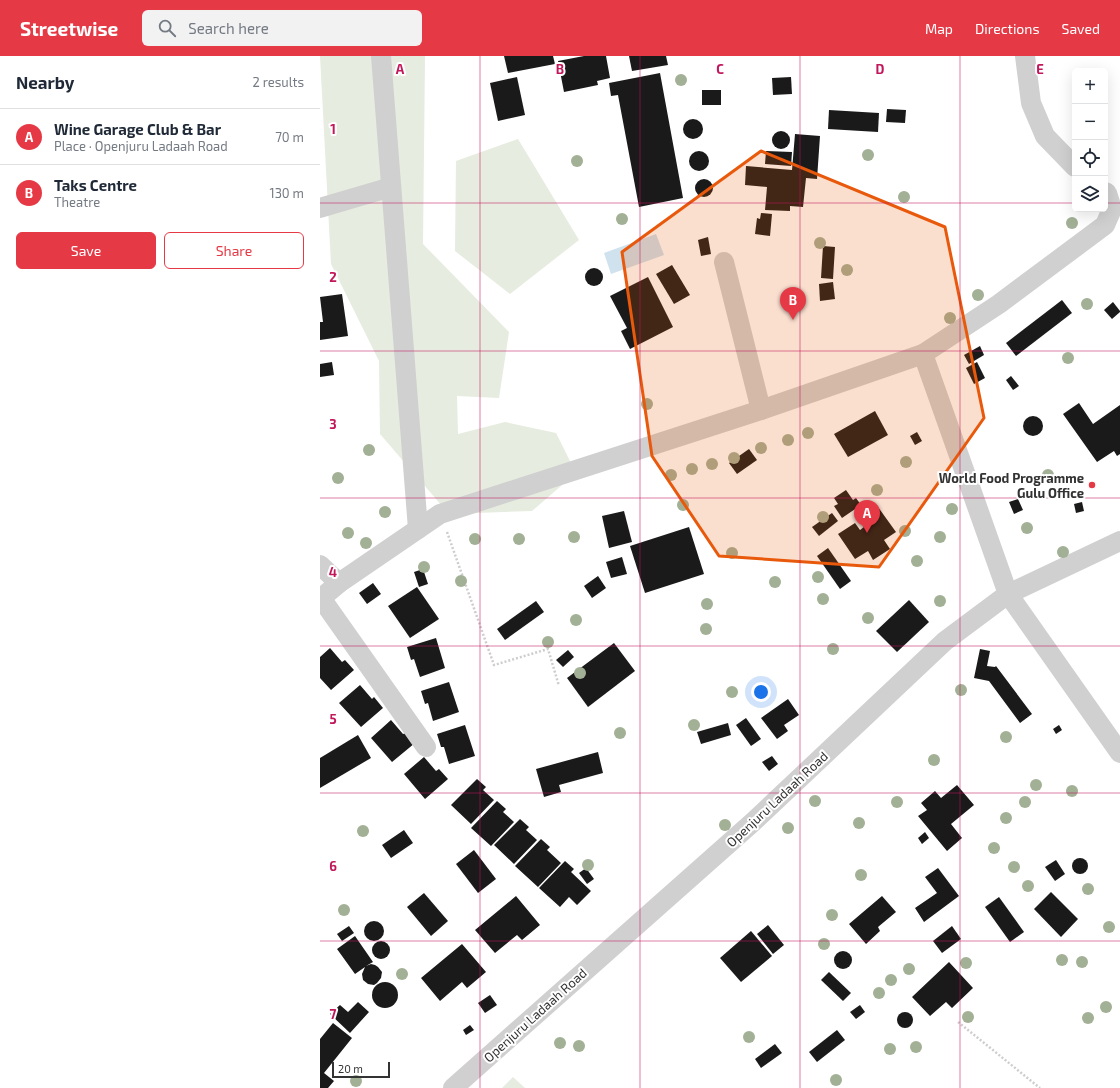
<!DOCTYPE html>
<meta charset="utf-8">
<style>
:root{--surface:#fff;--page:#f2f2f3;--text:#1f2937;--muted:#747a83;--line:#e0e1e3;--accent:#e63946}
body{margin:0;font-family:"Exo 2",sans-serif;background:var(--page);color:var(--text)}
.controls{position:absolute;right:12px;top:12px;display:grid;overflow:hidden;border-radius:6px;box-shadow:0 4px 16px #0002}
.controls button{width:36px;height:36px;display:grid;place-items:center;padding:0;border:0;border-bottom:1px solid var(--line);background:var(--surface);color:var(--text);font:20px sans-serif}
.scale{position:absolute;left:12px;bottom:10px;width:58px;box-sizing:border-box;padding-left:4px;border:2px solid #333;border-top:0;font-size:11px;line-height:14px;white-space:nowrap;color:#333;-webkit-text-stroke:3px #fff;paint-order:stroke}
.you{position:absolute;left:441px;top:636px;width:14px;height:14px;margin:-10px;border:3px solid #fff;border-radius:50%;background:#1a73e8;box-shadow:0 0 0 6px #1a73e833}
.badge{display:grid;place-items:center;width:26px;height:26px;border-radius:50%;background:var(--accent);color:#fff;font-size:13px;font-weight:700}
.pin{position:absolute;translate:-50% -33px;filter:drop-shadow(0 1px 2px #0008)}
.pin::after{content:'';position:absolute;top:21px;width:14px;height:12px;background:inherit;clip-path:polygon(0 0,100% 0,50% 100%)}
.list{margin:0;padding:0;list-style:none}
h2{display:flex;justify-content:space-between;align-items:center;height:52px;margin:0;padding:0 16px;font-size:17px}
h2 small{font-size:13px;font-weight:400;color:var(--muted)}
.list li{display:grid;grid-template-columns:26px 1fr auto;gap:12px;align-items:center;box-sizing:border-box;height:56px;padding:0 16px;border-top:1px solid var(--line)}
.list b{display:block;font-size:15px;white-space:nowrap}
.list p{margin:0;font-size:13px;white-space:nowrap;color:var(--muted)}
.list em{font-size:13px;font-style:normal;color:var(--muted)}
.actions{display:flex;gap:8px;padding:12px 16px}
.actions a{flex:1;padding:9px 0;border:1px solid var(--accent);border-radius:6px;text-align:center;font-size:14px;color:var(--accent)}
.actions .main{background:var(--accent);color:#fff}
.icon{flex:none;width:22px;height:22px;fill:none;stroke:currentColor;stroke-width:2;stroke-linecap:round;stroke-linejoin:round}
.map{position:relative;flex:none;width:800px;height:1032px;overflow:hidden}
header{display:flex;align-items:center;gap:24px;box-sizing:border-box;height:56px;padding:0 20px;background:var(--accent);color:#fff}
header strong{font-size:19px}
nav{display:flex;gap:22px;margin-inline-start:auto;font-size:14px}
.search{width:280px;height:36px;background:var(--page);display:flex;align-items:center;gap:10px;box-sizing:border-box;padding:0 14px;border-radius:6px;color:var(--muted);font-size:15px}
main{display:flex}
aside{flex:1;background:var(--surface)}
.map>svg:first-child{display:block}
.green{fill:#e6ecdf}
.water{fill:#cfe2ee}
.building{fill:#1a1a1a}
.lines{fill:none;stroke-linecap:round;stroke-linejoin:round}
.path{stroke:#cdcdcd;stroke-width:2.5;stroke-dasharray:2 2;stroke-linecap:butt}
.minor{stroke:#d0d0d0;stroke-width:20}
.tree{fill:#a2b095}
.marked{fill:#e8590c;fill-opacity:0.2;stroke:#e8590c;stroke-width:3;stroke-linejoin:round}
.grid{fill:none;stroke:#c2185b;stroke-width:1;stroke-opacity:0.55}
.poi-dot{fill:#e63946;stroke:#fff;stroke-width:1.5}
.labels{text-anchor:middle;dominant-baseline:central;stroke-width:4;stroke-linejoin:round;paint-order:stroke}
.poi-label{font-size:13px;font-weight:bold;fill:#333;stroke:#fff;text-anchor:end}
.street-label{font-size:13px;fill:#333;stroke:#fff}
.grid-label{font-size:13px;text-anchor:middle;font-weight:bold;fill:#c2185b;stroke:#fff;stroke-width:4;stroke-linejoin:round;paint-order:stroke}
</style>
<header>
<strong>Streetwise</strong>
<div class="search"><svg class="icon" aria-label="search" viewBox="0 0 24 24"><circle cx="10" cy="10" r="6"/><path d="M15 15l6 6"/></svg>Search here</div>
<nav><a>Map</a><a>Directions</a><a>Saved</a></nav>
</header>
<main>
<aside>
<h2>Nearby<small>2 results</small></h2>
<ul class="list">
<li><span class="badge">A</span><div><b>Wine Garage Club &amp; Bar</b><p>Place · Openjuru Ladaah Road</p></div><em>70 m</em></li>
<li><span class="badge">B</span><div><b>Taks Centre</b><p>Theatre</p></div><em>130 m</em></li>
</ul>
<div class="actions"><a class="main">Save</a><a>Share</a></div>
</aside>
<div class="map">
<svg width="800" height="1032" viewBox="0 0 800 1032">
<rect width="100%" height="100%" fill="#fff"/>
<!-- green -->
<g class="green">
<path d="M0,0H105L103,188L189,276L179,342L137,340L138,378L185,366L236,377L256,417L212,455L129,458L60,378L59,305L11,208Z"/>
<path d="M198,83L259,184L190,238L135,195L136,105Z"/>
<path d="M193,1021L205,1032H182Z"/>
</g>
<!-- water -->
<path class="water" d="M336,178L344,199L291,218L284,197Z"/>
<!-- building -->
<g class="building">
<path d="M184,0H233L235,8L188,17Z"/>
<path d="M264,0H286L290,22L277,25L278,29L244,36L238,5Z"/>
<path d="M309,0H346L348,9L312,15Z"/>
<path d="M340,17L363,142L319,151L298,39L291,40L289,27Z"/>
<path d="M197,21L205,59L178,65L170,27Z"/>
<path d="M471,21L472,38L453,39L452,22Z"/>
<rect x="382" y="34" width="19" height="15"/>
<path d="M567,53L586,54L585,67L566,66Z"/>
<path d="M509,54L559,57L558,76L508,73Z"/>
<circle cx="373" cy="73" r="10"/>
<circle cx="461" cy="84" r="9"/>
<path d="M475,78L500,80L497,123L486,122L483,151L470,150V155L445,154L447,131L425,129L426,110L472,114Z"/>
<path d="M446,95L472,96L471,110L445,108Z"/>
<circle cx="379" cy="105" r="10"/>
<circle cx="384" cy="132" r="9"/>
<path d="M441,157L452,158L450,180L435,178L437,162L440,163Z"/>
<path d="M388,181L391,198L381,200L378,184Z"/>
<path d="M503,190L515,191L513,223L501,222Z"/>
<path d="M352,209L370,239L354,248L336,218Z"/>
<circle cx="274" cy="221" r="9"/>
<path d="M328,221L353,271L310,293L301,275L307,272L290,240Z"/>
<path d="M513,226L515,243L500,245L499,228Z"/>
<path d="M22,238L28,280L0,284V266H3L0,241Z"/>
<path d="M742,244L752,257L696,300L686,287Z"/>
<path d="M793,246L800,255V256L792,263L784,254Z"/>
<path d="M660,290L664,299L649,308L644,299Z"/>
<path d="M12,306L14,319L0,321V308Z"/>
<path d="M657,306L665,322L654,328L646,312Z"/>
<path d="M691,320L699,330L693,334L686,324Z"/>
<path d="M759,347L773,368L800,349V398L797,400L794,395L777,406L743,358Z"/>
<path d="M555,355L568,379L528,401L514,378Z"/>
<circle cx="713" cy="370" r="10"/>
<path d="M597,376L602,385L595,389L590,380Z"/>
<path d="M429,393L437,404L417,418L409,407Z"/>
<path d="M526,434L533,444L536,442L541,449L522,462L514,450L518,448L514,442Z"/>
<path d="M698,443L703,454L694,458L689,446Z"/>
<path d="M762,446L764,455L756,457L754,448Z"/>
<path d="M558,451L576,476L564,484L570,493L553,504L548,495L535,503L518,478L535,467L540,474L544,471L539,464Z"/>
<path d="M304,455L312,486L289,492L282,460Z"/>
<path d="M512,457L518,465L499,480L492,471Z"/>
<path d="M369,471L384,518L325,537L310,490Z"/>
<path d="M508,492L531,525L520,533L497,500Z"/>
<path d="M302,501L307,518L291,522L286,506Z"/>
<path d="M103,513L108,528L99,531L94,516Z"/>
<path d="M278,520L286,532L272,542L264,530Z"/>
<path d="M53,527L61,538L47,548L39,537Z"/>
<path d="M97,531L119,563L90,582L68,550Z"/>
<path d="M589,544L609,566L577,596L556,575Z"/>
<path d="M216,545L224,556L185,584L177,573Z"/>
<path d="M116,582L125,612L100,621L94,603L91,604L87,591Z"/>
<path d="M294,587L315,615L268,651L247,622Z"/>
<path d="M10,592L22,606L25,604L34,614L11,634L0,622V601Z"/>
<path d="M660,593L670,595L667,610L675,611L676,610L712,658L700,667L669,625L654,622Z"/>
<path d="M248,594L254,601L243,611L236,604Z"/>
<path d="M129,626L139,656L113,665L108,647L105,648L101,635Z"/>
<path d="M40,629L52,643L54,641L63,652L41,671L19,647Z"/>
<path d="M468,643L479,659L464,669L468,675L457,683L441,662Z"/>
<path d="M426,662L441,683L431,690L416,669Z"/>
<path d="M71,664L83,678L86,677L95,687L72,706L51,682Z"/>
<path d="M408,667L411,679L381,688L377,676Z"/>
<path d="M145,669L155,700L129,708L124,691H121L117,678Z"/>
<path d="M739,669L742,674L736,678L733,673Z"/>
<path d="M38,679L51,702L0,732V702Z"/>
<path d="M278,696L283,717L239,729L241,736L224,741L216,713Z"/>
<path d="M452,700L458,708L449,715L442,706Z"/>
<path d="M104,701L116,715L119,713L128,723L105,743L84,718Z"/>
<path d="M157,723L166,731L163,734L174,744L151,768L131,749Z"/>
<path d="M637,729L654,749L631,768L642,782L627,795L598,760L607,754L601,747L615,735L621,742Z"/>
<path d="M177,745L186,753L183,756L194,766L171,790L151,772Z"/>
<path d="M200,763L209,771L206,774L217,784L194,808L174,789Z"/>
<path d="M84,774L93,787L71,802L62,789Z"/>
<path d="M605,776L609,782L602,788L598,782Z"/>
<path d="M221,783L230,791L227,794L241,807L218,831L195,810Z"/>
<path d="M154,794L176,823L158,837L136,808Z"/>
<circle cx="760" cy="810" r="8"/>
<path d="M736,804L745,818L735,825L725,811Z"/>
<path d="M245,805L254,813L251,816L271,835L257,849L249,841L240,851L219,832Z"/>
<path d="M266,812L274,823L267,828L259,817Z"/>
<path d="M618,812L639,840L604,866L595,852L617,837L605,821Z"/>
<path d="M731,836L758,863L741,881L714,853Z"/>
<path d="M104,837L128,865L111,880L87,851Z"/>
<path d="M196,840L220,869L202,884L197,879L175,897L155,874Z"/>
<path d="M562,840L576,856L558,871L560,875L546,888L529,868Z"/>
<path d="M679,841L704,876L690,886L665,851Z"/>
<circle cx="54" cy="875" r="10"/>
<path d="M448,869L464,889L453,898L437,878Z"/>
<path d="M29,870L34,877L22,885L17,878Z"/>
<path d="M632,870L641,883L622,897L613,885Z"/>
<path d="M431,875L452,900L421,926L400,902Z"/>
<path d="M35,880L53,906L46,910L51,908L55,909L58,911L62,916L61,922L57,927L54,929L48,928L43,924L42,918L45,911L35,918L17,893Z"/>
<circle cx="61" cy="894" r="9"/>
<path d="M142,888L166,916L147,932L142,926L120,945L101,922Z"/>
<circle cx="523" cy="904" r="9"/>
<path d="M629,906L653,932L632,952L626,946L610,960L592,941Z"/>
<path d="M509,916L531,937L523,945L501,924Z"/>
<circle cx="65" cy="939" r="13"/>
<path d="M170,939L177,949L165,957L158,947Z"/>
<path d="M38,946L49,956L30,977L10,958L20,949L28,956Z"/>
<path d="M540,949L545,956L536,963L530,956Z"/>
<circle cx="585" cy="964" r="8"/>
<path d="M13,967L32,982L4,1017L14,1025L8,1032H0V983Z"/>
<path d="M150,969L154,974L146,979L143,974Z"/>
<path d="M517,974L525,984L497,1006L489,996Z"/>
<path d="M455,988L462,997L441,1012L435,1003Z"/>
</g>
<g class="lines">
<!-- path -->
<g class="path">
<path d="M127,476L174,609L228,593L239,630"/>
<path d="M638,966L720,1032"/>
</g>
<!-- minor -->
<g class="minor">
<path d="M61,0L98,473"/>
<path d="M705,0L711,47L725,80L755,111"/>
<path d="M785,136L787,137L792,153L785,169L679,248L603,298L688,538L800,697"/>
<path d="M0,152L71,131"/>
<path d="M404,206L441,354"/>
<path d="M0,509L19,527"/>
<path d="M1,542L106,691"/>
<path d="M0,543L19,527L120,458L441,354L603,298"/>
<path d="M133,1032L433,766L625,585L688,538L800,485"/>
</g>
</g>
<!-- trees -->
<g class="tree">
<circle cx="361" cy="24" r="6"/>
<circle cx="548" cy="99" r="6"/>
<circle cx="257" cy="105" r="6"/>
<circle cx="584" cy="141" r="6"/>
<circle cx="302" cy="163" r="6"/>
<circle cx="752" cy="167" r="6"/>
<circle cx="500" cy="187" r="6"/>
<circle cx="527" cy="214" r="6"/>
<circle cx="658" cy="239" r="6"/>
<circle cx="767" cy="248" r="6"/>
<circle cx="630" cy="262" r="6"/>
<circle cx="748" cy="302" r="6"/>
<circle cx="327" cy="348" r="6"/>
<circle cx="488" cy="377" r="6"/>
<circle cx="468" cy="384" r="6"/>
<circle cx="441" cy="392" r="6"/>
<circle cx="49" cy="394" r="6"/>
<circle cx="414" cy="402" r="6"/>
<circle cx="586" cy="406" r="6"/>
<circle cx="392" cy="408" r="6"/>
<circle cx="372" cy="413" r="6"/>
<circle cx="351" cy="419" r="6"/>
<circle cx="728" cy="419" r="6"/>
<circle cx="18" cy="422" r="6"/>
<circle cx="557" cy="434" r="6"/>
<circle cx="363" cy="449" r="6"/>
<circle cx="632" cy="453" r="6"/>
<circle cx="65" cy="456" r="6"/>
<circle cx="503" cy="461" r="6"/>
<circle cx="707" cy="472" r="6"/>
<circle cx="585" cy="475" r="6"/>
<circle cx="28" cy="477" r="6"/>
<circle cx="254" cy="481" r="6"/>
<circle cx="620" cy="481" r="6"/>
<circle cx="155" cy="483" r="6"/>
<circle cx="199" cy="483" r="6"/>
<circle cx="46" cy="487" r="6"/>
<circle cx="743" cy="496" r="6"/>
<circle cx="412" cy="497" r="6"/>
<circle cx="597" cy="505" r="6"/>
<circle cx="104" cy="511" r="6"/>
<circle cx="498" cy="521" r="6"/>
<circle cx="141" cy="525" r="6"/>
<circle cx="455" cy="526" r="6"/>
<circle cx="503" cy="543" r="6"/>
<circle cx="620" cy="545" r="6"/>
<circle cx="387" cy="548" r="6"/>
<circle cx="548" cy="562" r="6"/>
<circle cx="256" cy="564" r="6"/>
<circle cx="386" cy="573" r="6"/>
<circle cx="228" cy="586" r="6"/>
<circle cx="513" cy="593" r="6"/>
<circle cx="260" cy="617" r="6"/>
<circle cx="641" cy="634" r="6"/>
<circle cx="412" cy="636" r="6"/>
<circle cx="374" cy="669" r="6"/>
<circle cx="300" cy="677" r="6"/>
<circle cx="686" cy="681" r="6"/>
<circle cx="614" cy="704" r="6"/>
<circle cx="716" cy="729" r="6"/>
<circle cx="752" cy="735" r="6"/>
<circle cx="495" cy="745" r="6"/>
<circle cx="577" cy="746" r="6"/>
<circle cx="705" cy="746" r="6"/>
<circle cx="686" cy="762" r="6"/>
<circle cx="539" cy="767" r="6"/>
<circle cx="405" cy="769" r="6"/>
<circle cx="468" cy="772" r="6"/>
<circle cx="43" cy="775" r="6"/>
<circle cx="674" cy="792" r="6"/>
<circle cx="268" cy="809" r="6"/>
<circle cx="694" cy="811" r="6"/>
<circle cx="541" cy="819" r="6"/>
<circle cx="708" cy="830" r="6"/>
<circle cx="768" cy="833" r="6"/>
<circle cx="24" cy="854" r="6"/>
<circle cx="512" cy="859" r="6"/>
<circle cx="789" cy="871" r="6"/>
<circle cx="504" cy="888" r="6"/>
<circle cx="742" cy="904" r="6"/>
<circle cx="762" cy="906" r="6"/>
<circle cx="646" cy="907" r="6"/>
<circle cx="589" cy="913" r="6"/>
<circle cx="82" cy="918" r="6"/>
<circle cx="571" cy="924" r="6"/>
<circle cx="559" cy="937" r="6"/>
<circle cx="786" cy="951" r="6"/>
<circle cx="648" cy="961" r="6"/>
<circle cx="768" cy="962" r="6"/>
<circle cx="429" cy="981" r="6"/>
<circle cx="240" cy="987" r="6"/>
<circle cx="259" cy="990" r="6"/>
<circle cx="596" cy="991" r="6"/>
<circle cx="570" cy="993" r="6"/>
<circle cx="516" cy="1024" r="6"/>
<circle cx="36" cy="1025" r="6"/>
</g>
<!-- marked area -->
<path class="marked" d="M441,95L625,171L664,362L559,511L399,500L332,400L302,196Z"/>
<!-- grid -->
<path class="grid" d="M160,0V1032M320,0V1032M480,0V1032M640,0V1032M0,147H755M785,147H800M0,295H800M0,442H800M0,590H800M0,737H800M0,885H800"/>
<!-- markers -->
<circle class="poi-dot" cx="772" cy="429" r="4"/>
<g class="labels">
<!-- poi labels -->
<g class="poi-label">
<text x="764" y="422">World Food Programme<tspan x="764" dy="15">Gulu Office</tspan></text>
</g>
<!-- street labels -->
<g class="street-label">
<text transform="translate(457 743) rotate(-43)">Openjuru Ladaah Road</text>
<text transform="translate(215 959) rotate(-42)">Openjuru Ladaah Road</text>
</g>
</g>
<g class="grid-label">
<text x="80" y="18">A</text>
<text x="240" y="18">B</text>
<text x="400" y="18">C</text>
<text x="560" y="18">D</text>
<text x="720" y="18">E</text>
<text x="13" y="78">1</text>
<text x="13" y="226">2</text>
<text x="13" y="373">3</text>
<text x="13" y="521">4</text>
<text x="13" y="668">5</text>
<text x="13" y="815">6</text>
<text x="13" y="963">7</text>
</g>
</svg>
<div class="controls">
<button>+</button>
<button>−</button>
<button><svg class="icon" aria-label="locate" viewBox="0 0 24 24"><circle cx="12" cy="12" r="6"/><path d="M12 2v4M12 18v4M2 12h4M18 12h4"/></svg></button>
<button><svg class="icon" aria-label="layers" viewBox="0 0 24 24"><path d="M12 4l9 5-9 5-9-5zM3 14l9 5 9-5"/></svg></button>
</div>
<div class="scale">20 m</div>
<div class="you"></div>
<div class="pin badge" style="left:547px;top:477px">A</div>
<div class="pin badge" style="left:473px;top:264px">B</div>
</div>
</main>
